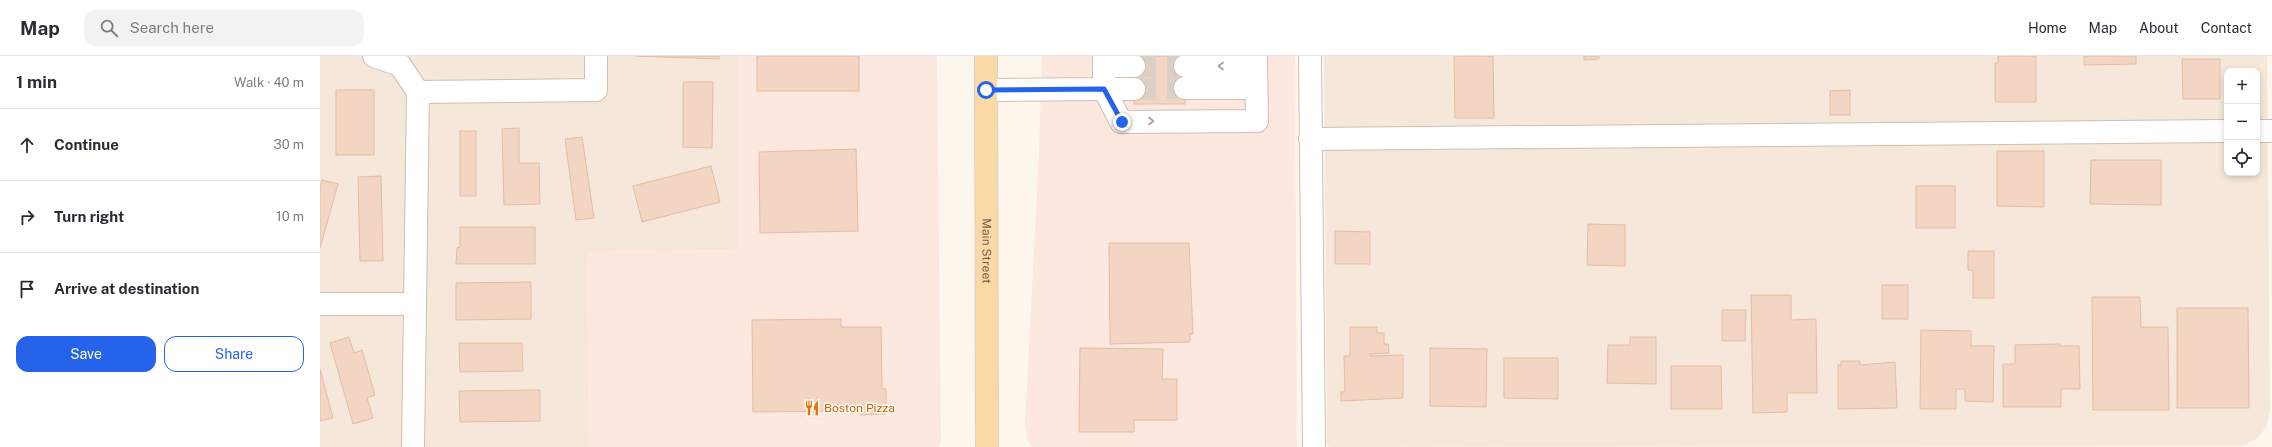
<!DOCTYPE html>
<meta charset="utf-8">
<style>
:root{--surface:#fff;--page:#f2f2f3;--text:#2b2b33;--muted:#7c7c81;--line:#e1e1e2;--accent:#2563eb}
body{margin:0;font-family:"Public Sans",sans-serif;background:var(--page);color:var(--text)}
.controls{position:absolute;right:12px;top:12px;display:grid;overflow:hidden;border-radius:8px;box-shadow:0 2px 6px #0003}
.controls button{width:36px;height:36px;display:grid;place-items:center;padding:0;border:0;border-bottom:1px solid var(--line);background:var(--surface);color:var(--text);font:20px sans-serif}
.stop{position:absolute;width:12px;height:12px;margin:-9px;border:3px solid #2563eb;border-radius:50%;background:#fff}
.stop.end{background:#2563eb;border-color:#fff;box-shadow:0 1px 4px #0008}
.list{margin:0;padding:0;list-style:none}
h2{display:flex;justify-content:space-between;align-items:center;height:52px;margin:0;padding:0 16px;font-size:17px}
h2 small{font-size:13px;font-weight:400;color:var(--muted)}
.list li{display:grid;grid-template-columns:26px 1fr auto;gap:12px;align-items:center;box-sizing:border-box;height:72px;padding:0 16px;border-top:1px solid var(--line)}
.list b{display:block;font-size:15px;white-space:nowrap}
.list em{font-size:13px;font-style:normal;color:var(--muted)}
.actions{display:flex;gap:8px;padding:12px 16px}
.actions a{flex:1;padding:9px 0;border:1px solid var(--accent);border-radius:12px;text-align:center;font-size:14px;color:var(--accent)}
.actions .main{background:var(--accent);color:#fff}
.icon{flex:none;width:22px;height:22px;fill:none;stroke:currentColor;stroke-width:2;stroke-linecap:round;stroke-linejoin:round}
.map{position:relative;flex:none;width:1952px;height:391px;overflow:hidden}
header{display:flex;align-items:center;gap:24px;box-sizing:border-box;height:56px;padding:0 20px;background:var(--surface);border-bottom:1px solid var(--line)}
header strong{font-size:19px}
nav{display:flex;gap:22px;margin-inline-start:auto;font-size:14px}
.search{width:280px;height:36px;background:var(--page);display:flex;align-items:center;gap:10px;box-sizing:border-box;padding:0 14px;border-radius:12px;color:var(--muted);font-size:15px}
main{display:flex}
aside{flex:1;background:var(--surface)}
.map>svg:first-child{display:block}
.residential{fill:#f5e8da;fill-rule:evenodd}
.commercial{fill:#fde8e0}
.building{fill:#f3d5c3;stroke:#e6bba3}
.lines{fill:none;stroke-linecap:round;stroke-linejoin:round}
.minor-tunnel{stroke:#dcd0c4;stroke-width:22;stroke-dasharray:22 11;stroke-linecap:butt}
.minor-casing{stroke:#d1beb0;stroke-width:24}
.major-casing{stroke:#dad1cd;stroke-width:24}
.minor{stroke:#fff;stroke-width:22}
.major{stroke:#fbd9a5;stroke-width:22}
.oneway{stroke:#af9d94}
.route{stroke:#2563eb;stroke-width:5}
.labels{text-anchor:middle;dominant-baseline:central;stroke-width:3;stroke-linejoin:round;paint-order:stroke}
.street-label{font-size:12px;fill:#7a5c4d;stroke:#fffaf3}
.food-label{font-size:12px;fill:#c56008;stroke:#fffaf3;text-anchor:start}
</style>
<header>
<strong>Map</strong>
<div class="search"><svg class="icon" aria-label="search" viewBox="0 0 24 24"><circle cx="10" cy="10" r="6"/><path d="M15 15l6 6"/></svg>Search here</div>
<nav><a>Home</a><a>Map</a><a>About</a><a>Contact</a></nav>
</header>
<main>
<aside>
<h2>1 min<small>Walk · 40 m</small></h2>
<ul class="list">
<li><svg class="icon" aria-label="ahead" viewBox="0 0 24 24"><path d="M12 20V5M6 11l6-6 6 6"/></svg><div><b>Continue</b></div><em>30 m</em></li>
<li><svg class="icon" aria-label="right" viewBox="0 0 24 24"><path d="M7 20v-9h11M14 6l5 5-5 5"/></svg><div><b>Turn right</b></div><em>10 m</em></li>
<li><svg class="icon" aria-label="arrive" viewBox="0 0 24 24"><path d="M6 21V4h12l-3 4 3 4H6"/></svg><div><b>Arrive at destination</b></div></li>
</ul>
<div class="actions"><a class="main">Save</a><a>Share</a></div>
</aside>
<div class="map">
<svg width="1952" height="391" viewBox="0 0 1952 391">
<rect width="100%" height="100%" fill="#fdf6ec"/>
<!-- residential -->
<g class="residential">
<path d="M0,0H418V194L267,196L269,391H0Z"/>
<path d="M1004,0H1947L1950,354L1947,370L1937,383L1921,390L1009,391L1007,388ZM1907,15H1937V117H1907Z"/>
</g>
<!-- commercial -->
<g class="commercial">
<path d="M418,0H617L621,383L619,391H269L267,196L418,194Z"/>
<path d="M722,0H975L977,391H713L708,385L705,367L719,98Z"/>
</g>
<!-- building -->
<g class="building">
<path d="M316,0H399V3Z"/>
<rect x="437" y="0" width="102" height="35"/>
<rect x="814" y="0" width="51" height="48"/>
<path d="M1134,0H1173L1174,62H1135Z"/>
<path d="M1264,0H1279V3L1264,4Z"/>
<path d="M1678,0H1716V46H1675V7H1678Z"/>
<path d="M1764,0H1816V8L1764,9Z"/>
<path d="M1862,3H1900V43H1863Z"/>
<path d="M363,26H393L392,92L363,91Z"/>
<rect x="16" y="34" width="38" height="65"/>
<path d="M1530,34V59H1510V35Z"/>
<path d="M199,72V107H219L220,148L184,149L182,73Z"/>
<rect x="140" y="75" width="16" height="65"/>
<path d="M262,81L274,162L256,164L245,83Z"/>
<path d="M536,93L538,175L440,177L439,96Z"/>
<path d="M1677,95H1724V151L1677,150Z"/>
<path d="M1771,104H1841V149L1770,148Z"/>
<path d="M391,110L400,146L322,166L313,130Z"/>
<path d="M61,120L63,205H40L38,121Z"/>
<path d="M2,124L18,128L0,192V130Z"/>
<rect x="1596" y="130" width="39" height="42"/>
<path d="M1268,168L1305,169V210L1267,209Z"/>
<path d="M140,171H215V208H136L137,192L140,191Z"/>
<path d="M1015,175L1050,176V208H1015Z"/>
<path d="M789,187H869L873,278H870V286L790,288Z"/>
<path d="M1648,195H1674V242H1653V214H1648Z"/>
<path d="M211,226V263L136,264V227Z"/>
<rect x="1562" y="229" width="26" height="34"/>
<path d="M1431,239H1471V264L1496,263L1497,337H1467V356L1433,357Z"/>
<path d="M1772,241H1820L1821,271H1848L1849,354H1773Z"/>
<path d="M1857,252H1928L1929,352H1857Z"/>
<path d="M1402,254H1426L1425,285H1402Z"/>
<path d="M521,263V271H561L562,333H566V358L540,359V355L433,356L432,264Z"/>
<path d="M1030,271H1057V277H1064V288H1068L1069,297L1050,298L1051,300L1083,299V342L1021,345V336H1025L1024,300H1030Z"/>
<path d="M1601,274L1651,275V290H1674L1673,346L1645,345V333H1636V353H1600Z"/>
<path d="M29,281L34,297L42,294L55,339L47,342L53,362L33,368L10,287Z"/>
<path d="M1310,281H1336V328L1287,327L1288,289H1310Z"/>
<path d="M139,287H202L203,315L140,316Z"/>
<path d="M1740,288V290H1759L1760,333H1741V351H1683V308H1695V289Z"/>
<path d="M760,292L843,293L842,323H857V364H814V376H759Z"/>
<path d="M1110,292L1167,293L1166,351L1110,350Z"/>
<path d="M1184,302H1238V343L1184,342Z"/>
<path d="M1521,305H1540V309L1575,306L1577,352L1518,353V309H1521Z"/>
<path d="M1351,310H1401L1402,353H1351Z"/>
<path d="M0,313L13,362L0,365Z"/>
<path d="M220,334V365L140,366L139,335Z"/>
</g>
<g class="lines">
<!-- minor-tunnel -->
<g class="minor-tunnel">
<path d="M814,10H865"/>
<path d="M814,33L865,32"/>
</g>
<!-- minor casing -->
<g class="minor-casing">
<g id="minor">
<path d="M54,0L80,9L98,36L93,391"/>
<path d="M990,0L994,391"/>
<path d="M784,10H814"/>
<path d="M865,10H936"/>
<path d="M865,32H936"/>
<path d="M814,33H784L801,66L937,65L936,0"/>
<path d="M666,34L784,33V0"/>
<path d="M98,36L276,34V0"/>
<path d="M1937,75H1952"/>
<path d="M990,83L1907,75"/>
<path d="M0,248H95"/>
</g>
</g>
<!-- major casing -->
<g class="major-casing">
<g id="major">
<path id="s1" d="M666,0L667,391"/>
</g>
</g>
<!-- minor -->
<use href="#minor" class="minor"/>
<!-- major -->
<use href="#major" class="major"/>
</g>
<!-- one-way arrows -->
<defs><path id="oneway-chevron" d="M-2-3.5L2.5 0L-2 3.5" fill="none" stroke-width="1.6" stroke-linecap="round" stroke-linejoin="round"/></defs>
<g class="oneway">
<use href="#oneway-chevron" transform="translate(901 10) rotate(180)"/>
<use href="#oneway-chevron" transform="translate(831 65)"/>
</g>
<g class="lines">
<!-- route -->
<path class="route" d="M666,34L784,33L802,66"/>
</g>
<!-- icons -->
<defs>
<g id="restaurant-bare" transform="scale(1.2)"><path d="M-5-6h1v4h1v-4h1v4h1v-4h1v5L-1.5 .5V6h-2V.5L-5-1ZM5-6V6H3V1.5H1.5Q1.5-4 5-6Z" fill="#e8710a" stroke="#fffaf3" stroke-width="2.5" paint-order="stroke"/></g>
</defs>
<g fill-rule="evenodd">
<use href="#restaurant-bare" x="492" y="352"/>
</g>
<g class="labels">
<!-- street labels -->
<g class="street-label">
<text stroke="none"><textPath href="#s1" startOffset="195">Main Street</textPath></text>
</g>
<!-- food labels -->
<g class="food-label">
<text x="504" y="352">Boston Pizza</text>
</g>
</g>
</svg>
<div class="controls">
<button>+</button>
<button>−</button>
<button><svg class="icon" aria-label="locate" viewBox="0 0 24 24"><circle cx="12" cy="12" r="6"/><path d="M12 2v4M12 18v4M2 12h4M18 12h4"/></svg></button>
</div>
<div class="stop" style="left:666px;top:34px"></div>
<div class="stop end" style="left:802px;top:66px"></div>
</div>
</main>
